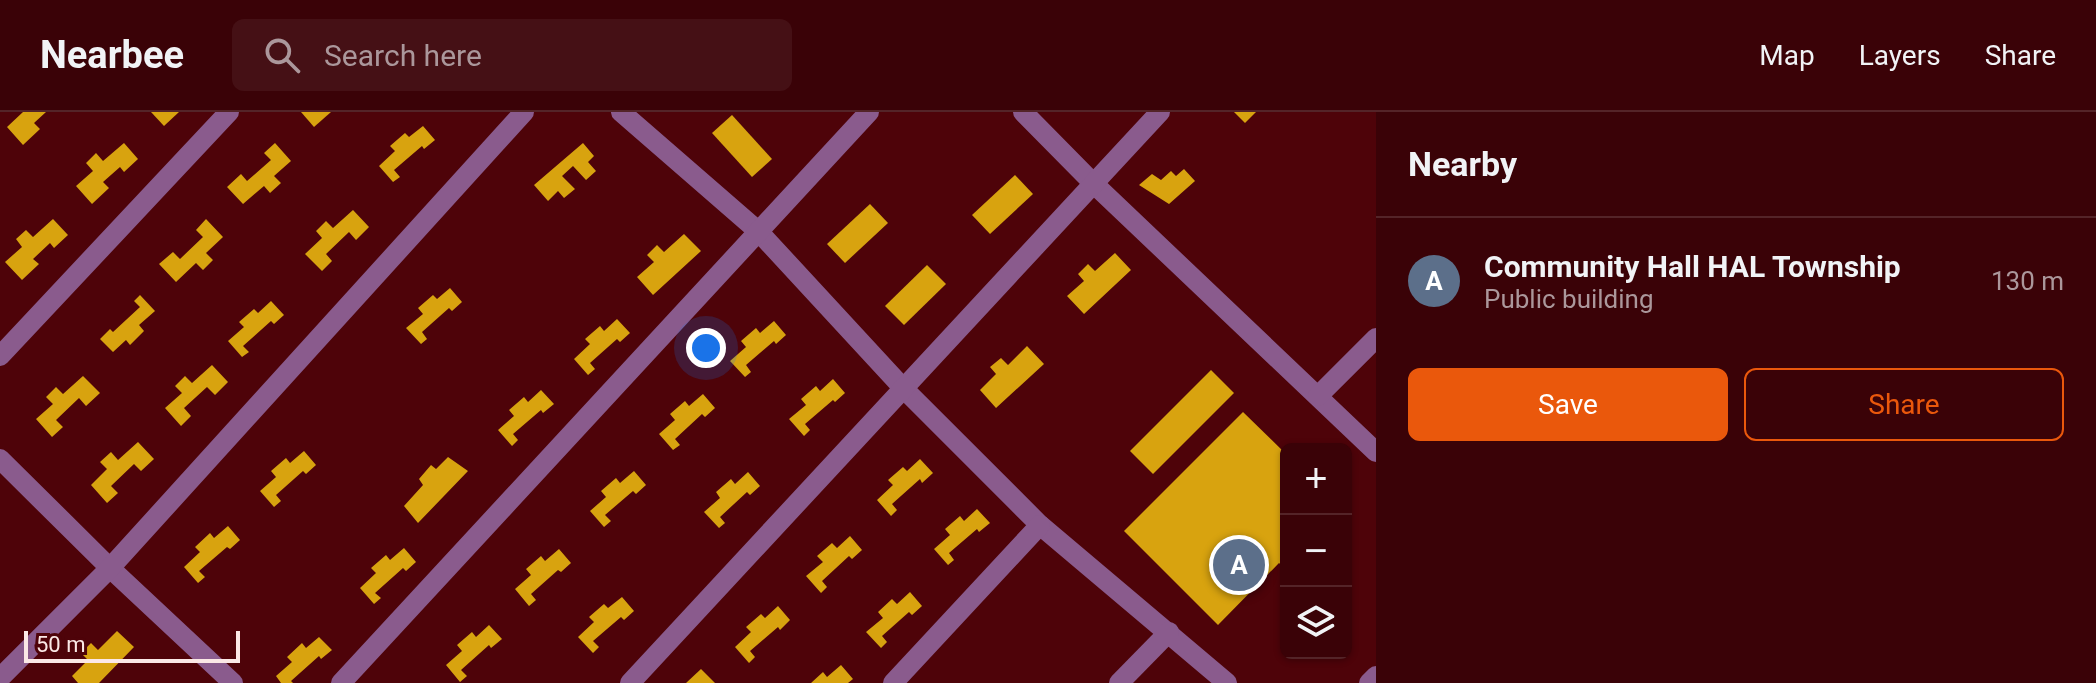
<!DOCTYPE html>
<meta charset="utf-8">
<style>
:root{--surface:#3a0207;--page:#451015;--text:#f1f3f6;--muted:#ab979b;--line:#542428;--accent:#ea580c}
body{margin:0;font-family:Roboto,sans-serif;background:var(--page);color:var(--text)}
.controls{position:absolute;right:24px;bottom:24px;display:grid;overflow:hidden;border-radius:12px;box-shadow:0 2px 6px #0004}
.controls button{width:72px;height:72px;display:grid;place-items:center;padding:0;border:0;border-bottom:2px solid var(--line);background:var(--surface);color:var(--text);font:40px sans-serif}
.scale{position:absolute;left:24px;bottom:20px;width:216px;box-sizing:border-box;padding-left:8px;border:4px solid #fbe8e6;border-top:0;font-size:22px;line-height:28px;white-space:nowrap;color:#fbe8e6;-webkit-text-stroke:6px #4e0309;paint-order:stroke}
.you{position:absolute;left:706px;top:236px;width:28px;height:28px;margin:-20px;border:6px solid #fff;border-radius:50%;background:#1a73e8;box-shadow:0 0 0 12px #1a73e833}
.badge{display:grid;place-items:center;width:52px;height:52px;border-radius:50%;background:var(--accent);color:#fff;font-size:26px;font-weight:700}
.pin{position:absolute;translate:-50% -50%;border:4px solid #fff;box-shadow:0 2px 8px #0006}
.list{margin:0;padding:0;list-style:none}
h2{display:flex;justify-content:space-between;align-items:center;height:104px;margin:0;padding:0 32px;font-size:34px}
h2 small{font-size:26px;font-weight:400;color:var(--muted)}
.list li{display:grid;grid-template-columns:52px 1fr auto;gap:24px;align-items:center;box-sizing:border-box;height:128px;padding:0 32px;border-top:2px solid var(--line)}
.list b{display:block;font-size:30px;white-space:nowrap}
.list p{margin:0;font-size:26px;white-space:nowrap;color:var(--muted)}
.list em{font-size:26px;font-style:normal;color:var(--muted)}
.actions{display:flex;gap:16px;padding:24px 32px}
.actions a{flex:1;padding:18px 0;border:2px solid var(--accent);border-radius:12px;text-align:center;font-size:28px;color:var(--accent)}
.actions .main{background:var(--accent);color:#fff}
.icon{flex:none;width:44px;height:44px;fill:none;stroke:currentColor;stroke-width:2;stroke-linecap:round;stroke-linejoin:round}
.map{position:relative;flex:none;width:1376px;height:571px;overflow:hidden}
header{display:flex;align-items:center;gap:48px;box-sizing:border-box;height:112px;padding:0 40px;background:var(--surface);border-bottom:2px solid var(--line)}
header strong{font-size:38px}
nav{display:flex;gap:44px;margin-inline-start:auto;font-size:28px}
.search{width:560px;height:72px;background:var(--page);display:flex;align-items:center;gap:20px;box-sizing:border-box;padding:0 28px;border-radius:12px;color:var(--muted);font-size:30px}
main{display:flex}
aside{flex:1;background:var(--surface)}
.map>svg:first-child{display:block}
.building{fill:#d8a30f}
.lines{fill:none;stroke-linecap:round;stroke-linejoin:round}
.minor{stroke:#8a5b8d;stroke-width:20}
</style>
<header>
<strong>Nearbee</strong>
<div class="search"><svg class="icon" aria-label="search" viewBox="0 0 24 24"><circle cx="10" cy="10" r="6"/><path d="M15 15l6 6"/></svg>Search here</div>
<nav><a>Map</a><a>Layers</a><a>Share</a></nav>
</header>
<main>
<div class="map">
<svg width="1376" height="571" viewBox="0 0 1376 571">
<rect width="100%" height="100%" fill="#4e0309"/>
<!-- building -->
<g class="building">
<path d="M23,0H46L34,11L40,17L23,33L7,15Z"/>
<path d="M151,0H179L164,14Z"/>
<path d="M301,0H331L314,15Z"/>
<path d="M1234,0H1256L1245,11Z"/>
<path d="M732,3L772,47L752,65L712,21Z"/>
<path d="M423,14L435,28L424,37L422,34L394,58L400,65L393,70L379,54L395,39L390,34L405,21L409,25Z"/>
<path d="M124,31L138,47L124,60L120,55L103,70L109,76L92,92L76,74L93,59L86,51L96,41L103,49Z"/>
<path d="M275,31L291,49L274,64L281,71L270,81L264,74L243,92L227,75L241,62L247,69L271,48L264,41Z"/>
<path d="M583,31L594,44L588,50L596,59L586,68L573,54L562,64L575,77L564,86L558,79L548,89L534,73Z"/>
<path d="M1184,57L1195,69L1169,92L1139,73L1152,62L1161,68L1171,59L1176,64Z"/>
<path d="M1015,63L1033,82L990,122L972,103Z"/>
<path d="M870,92L888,111L845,151L827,132Z"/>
<path d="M353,98L369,115L356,128L349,120L326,142L332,149L322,159L305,142L322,126L316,119L326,109L333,116Z"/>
<path d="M53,107L68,123L54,136L50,131L33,147L39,152L22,168L5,150L22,135L16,127L26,118L33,125Z"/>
<path d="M206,107L223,125L206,141L213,148L203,158L196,151L176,170L159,152L173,140L180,147L203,125L196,118Z"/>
<path d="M684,122L701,139L653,183L637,165L654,150L647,143L657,133L664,140Z"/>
<path d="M1115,141L1131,158L1084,202L1067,184L1084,169L1078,162L1088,152L1095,159Z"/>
<path d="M927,153L946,172L904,213L885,194Z"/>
<path d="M450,176L462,190L452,199L449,196L422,220L427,227L421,232L406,216L423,202L418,196L433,183L437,187Z"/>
<path d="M140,183L155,199L139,213L144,219L130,233L126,228L113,240L100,227L110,217L113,220L140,195L134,189Z"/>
<path d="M271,189L284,203L274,212L271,209L243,234L249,240L242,245L228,229L244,215L239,210L254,197L258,201Z"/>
<path d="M617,207L630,221L620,230L617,227L590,251L595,257L588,263L574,247L590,232L585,227L600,214L604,219Z"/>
<path d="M774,209L786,223L776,232L774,229L746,253L751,260L745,265L730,249L746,235L741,229L756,216L760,221Z"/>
<path d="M1027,234L1044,252L996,296L980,278L996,262L990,255L1001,246L1008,253Z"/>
<path d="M212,253L228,270L215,283L207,275L184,296L191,304L181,314L165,296L182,281L175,274L185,264L192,271Z"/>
<path d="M1211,258L1234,281L1153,362L1130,339Z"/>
<path d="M83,264L100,281L86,294L79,286L56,308L63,315L52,325L36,307L53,292L46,285L56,275L63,282Z"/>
<path d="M833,267L845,281L835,290L833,288L805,312L810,318L804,324L789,307L806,293L801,287L816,274L820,279Z"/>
<path d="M541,278L554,292L543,301L541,298L513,322L518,328L512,334L498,318L514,304L509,298L524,285L528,290Z"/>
<path d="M703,282L715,296L705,305L702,302L675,327L680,333L673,338L659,322L675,308L670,302L685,289L689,294Z"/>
<path d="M1243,300L1286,342V457L1279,451L1218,513L1124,419Z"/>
<path d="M138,330L154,347L141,359L134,352L111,374L118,381L107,391L91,373L107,357L100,350L111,340L118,348Z"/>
<path d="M304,339L316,353L306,362L303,359L276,383L281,389L274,395L260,379L276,365L271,359L286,346L290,351Z"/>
<path d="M448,345L468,359L418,411L404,394L423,373L419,367L431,353L436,357Z"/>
<path d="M920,347L933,361L922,371L920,367L892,392L897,398L891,404L877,388L893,373L888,368L903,355L907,359Z"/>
<path d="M634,359L646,373L636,382L633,379L605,403L611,409L604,415L590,399L606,385L601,379L616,366L620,371Z"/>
<path d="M748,360L760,374L750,383L747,380L720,405L725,411L719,416L704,400L720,386L716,380L731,367L735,372Z"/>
<path d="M977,397L990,411L979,420L977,417L949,441L954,448L948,453L934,437L950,423L945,417L960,404L964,409Z"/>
<path d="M228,414L240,428L230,437L227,435L199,459L205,465L198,471L184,455L200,440L195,435L210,421L214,426Z"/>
<path d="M850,424L862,438L852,447L849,444L822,469L827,475L821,481L806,464L823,450L817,444L832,431L837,436Z"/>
<path d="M404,436L416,450L406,459L403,456L375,481L381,486L374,492L360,476L376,461L371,456L386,443L390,448Z"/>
<path d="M559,437L571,451L561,460L558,458L531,482L536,488L529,494L515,477L531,463L526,457L541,444L545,449Z"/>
<path d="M910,480L922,494L912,503L909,500L882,524L887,530L881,536L866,520L883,506L878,500L892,487L897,492Z"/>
<path d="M622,485L634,499L624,508L621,505L593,529L599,535L593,541L578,525L594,510L589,505L604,492L608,496Z"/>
<path d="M778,494L790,508L780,518L778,515L750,539L755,545L749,551L735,535L751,520L746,515L761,502L765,506Z"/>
<path d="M489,513L502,527L491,536L489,533L461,558L467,564L460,570L446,553L462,539L457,533L472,520L476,525Z"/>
<path d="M117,519L134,535L99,571H78L72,564L88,548L81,541L91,531L98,538Z"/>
<path d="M319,525L332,538L321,547L319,544L291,569L293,571H281L276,564L292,550L287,545L302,531L306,536Z"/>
<path d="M841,553L853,567L848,571H811L823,560L827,565Z"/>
<path d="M701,557L715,571H686Z"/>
</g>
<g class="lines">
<!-- minor -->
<g class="minor">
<path d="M621,0L759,120L904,277L1040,413L1227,571"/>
<path d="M1023,0L1093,71L1376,340"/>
<path d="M0,244L229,0"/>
<path d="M1318,284L1376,226"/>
<path d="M0,347L110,456L233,571"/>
<path d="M0,566L110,456L524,0"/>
<path d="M341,571L869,0"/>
<path d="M630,571L1160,0"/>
<path d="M893,571L1040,413"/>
<path d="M1119,571L1169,520"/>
<path d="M1369,571L1376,564"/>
</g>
</g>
</svg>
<div class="controls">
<button>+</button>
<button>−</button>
<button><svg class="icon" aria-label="layers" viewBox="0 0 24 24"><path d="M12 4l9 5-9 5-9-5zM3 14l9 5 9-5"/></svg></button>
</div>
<div class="scale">50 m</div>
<div class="you"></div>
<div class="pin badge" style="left:1239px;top:453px;background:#5c6f8a">A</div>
</div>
<aside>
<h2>Nearby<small></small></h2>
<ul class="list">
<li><span class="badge" style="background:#5c6f8a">A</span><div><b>Community Hall HAL Township</b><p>Public building</p></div><em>130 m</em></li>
</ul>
<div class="actions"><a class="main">Save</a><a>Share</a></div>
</aside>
</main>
